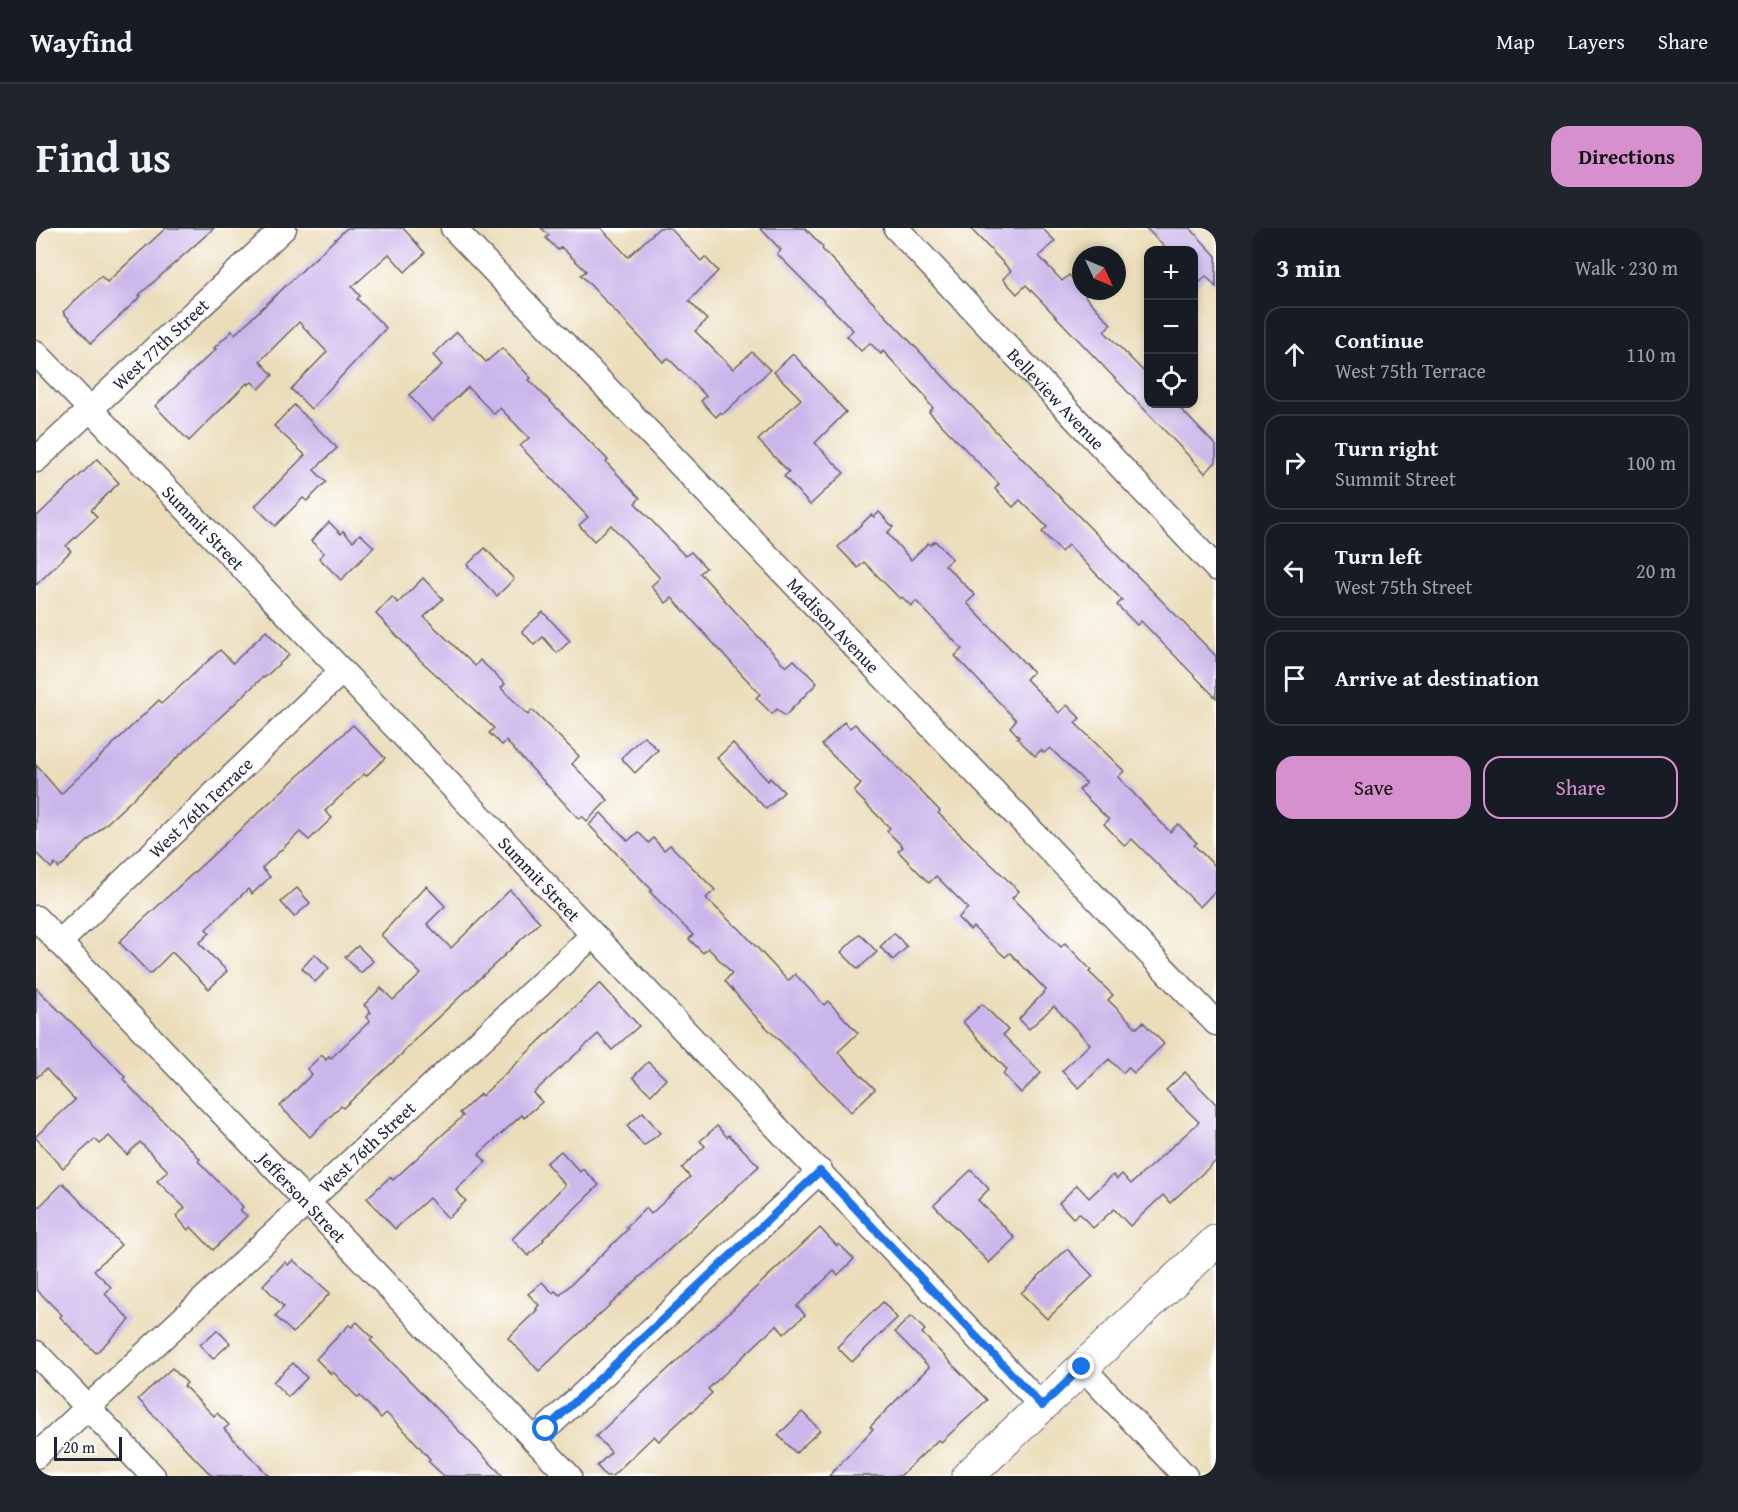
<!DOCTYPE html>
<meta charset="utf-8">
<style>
:root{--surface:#171b24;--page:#20242c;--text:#f1f3f6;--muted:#9ea1a6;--line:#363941;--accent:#d690ce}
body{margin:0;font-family:"Gentium Book Plus",serif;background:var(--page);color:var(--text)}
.controls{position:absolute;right:18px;top:18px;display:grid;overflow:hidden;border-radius:12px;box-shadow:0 3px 9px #0003}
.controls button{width:54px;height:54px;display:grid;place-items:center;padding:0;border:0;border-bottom:2px solid var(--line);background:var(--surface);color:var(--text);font:30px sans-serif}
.compass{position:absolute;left:1036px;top:18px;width:54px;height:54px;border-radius:50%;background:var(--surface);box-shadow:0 3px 9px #0003;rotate:134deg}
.scale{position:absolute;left:18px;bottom:15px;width:68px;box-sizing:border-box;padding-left:6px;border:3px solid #22223b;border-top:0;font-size:16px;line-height:21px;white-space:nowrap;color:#22223b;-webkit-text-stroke:4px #fff;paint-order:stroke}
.stop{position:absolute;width:18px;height:18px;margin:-14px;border:4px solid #1a73e8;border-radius:50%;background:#fff}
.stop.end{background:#1a73e8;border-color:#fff;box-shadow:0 2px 6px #0008}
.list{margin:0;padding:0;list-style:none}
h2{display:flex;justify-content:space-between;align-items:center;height:78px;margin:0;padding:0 24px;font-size:26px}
h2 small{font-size:20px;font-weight:400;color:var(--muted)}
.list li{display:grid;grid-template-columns:39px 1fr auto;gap:18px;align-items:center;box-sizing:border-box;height:96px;margin:0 12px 12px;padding:0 12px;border:2px solid var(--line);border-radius:18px}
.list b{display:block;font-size:22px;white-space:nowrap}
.list p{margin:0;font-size:20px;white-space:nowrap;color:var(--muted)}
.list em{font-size:20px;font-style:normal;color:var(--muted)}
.actions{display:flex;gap:12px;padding:18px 24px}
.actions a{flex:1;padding:14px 0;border:2px solid var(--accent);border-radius:18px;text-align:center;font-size:21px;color:var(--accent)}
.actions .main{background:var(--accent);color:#111}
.icon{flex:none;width:33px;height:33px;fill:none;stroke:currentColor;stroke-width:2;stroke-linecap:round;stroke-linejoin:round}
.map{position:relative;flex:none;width:1180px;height:1248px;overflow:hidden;border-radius:18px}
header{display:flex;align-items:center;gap:36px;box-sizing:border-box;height:84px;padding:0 30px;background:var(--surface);border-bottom:2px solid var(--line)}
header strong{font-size:28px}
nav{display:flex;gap:33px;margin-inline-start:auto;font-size:21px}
.intro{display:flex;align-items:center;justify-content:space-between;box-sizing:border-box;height:144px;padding:0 36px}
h1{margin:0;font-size:42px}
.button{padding:15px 27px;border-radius:18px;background:var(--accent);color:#111;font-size:21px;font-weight:700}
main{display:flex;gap:36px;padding:0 36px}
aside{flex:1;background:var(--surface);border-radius:18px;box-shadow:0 3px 9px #0003}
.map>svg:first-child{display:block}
.building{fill:#cab6ea}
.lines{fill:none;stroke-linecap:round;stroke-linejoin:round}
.minor-casing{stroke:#686367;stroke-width:27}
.major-casing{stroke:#686367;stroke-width:34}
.minor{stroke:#fff;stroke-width:24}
.major{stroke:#fff;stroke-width:32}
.route{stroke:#1a73e8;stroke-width:8}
.labels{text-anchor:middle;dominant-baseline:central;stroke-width:5;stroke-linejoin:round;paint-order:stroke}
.street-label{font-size:18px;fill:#22223b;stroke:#fff}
</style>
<header>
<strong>Wayfind</strong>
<nav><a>Map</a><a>Layers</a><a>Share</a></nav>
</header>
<div class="intro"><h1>Find us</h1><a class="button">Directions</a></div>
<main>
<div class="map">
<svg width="1180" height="1248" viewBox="0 0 1180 1248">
<rect width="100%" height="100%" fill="#fff"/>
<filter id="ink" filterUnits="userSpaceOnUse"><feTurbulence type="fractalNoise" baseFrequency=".0167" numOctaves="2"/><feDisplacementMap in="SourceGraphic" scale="12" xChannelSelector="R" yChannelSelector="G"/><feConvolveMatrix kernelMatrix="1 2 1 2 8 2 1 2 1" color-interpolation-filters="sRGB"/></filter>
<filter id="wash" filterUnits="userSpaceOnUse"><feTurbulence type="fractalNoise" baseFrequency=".008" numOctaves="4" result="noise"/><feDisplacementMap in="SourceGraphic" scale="24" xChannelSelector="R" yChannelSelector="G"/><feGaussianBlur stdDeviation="1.35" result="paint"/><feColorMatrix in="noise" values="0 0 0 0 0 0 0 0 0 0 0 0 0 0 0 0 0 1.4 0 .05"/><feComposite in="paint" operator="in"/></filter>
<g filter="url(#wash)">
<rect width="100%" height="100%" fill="#ebddba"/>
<g id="blocks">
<!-- building -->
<g class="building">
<path d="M130,0H178L103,67L105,68L55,115L27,84L65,48L71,54Z"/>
<path d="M311,0H367L389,25L369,44L353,26L316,59L324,68L321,71L350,100L275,181L255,161L291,124L263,94L224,133L237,147L223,161L216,154L212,157L211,155L153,213L119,178L180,121L178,120L196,103L199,106Z"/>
<path d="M505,0H565L592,29L623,0H634L665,33L669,29L682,43L653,73L671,92L659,103L697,141L716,124L734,142L687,186L685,184L680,189L665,173L670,168L632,130L627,134L545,47L550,43L525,19L522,22L510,10L513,7Z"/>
<path d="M724,0H769L787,19L786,21L970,214L1180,428V470L1105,393L1101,397L1081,377L1086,372L1032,317L1025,324L1006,304L1011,299L984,272L977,279L959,261L963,256L893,184L897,180L890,172L891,170L847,123L845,126L834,115L825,123L811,108L817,102L741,26L745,22Z"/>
<path d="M934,0H1006L1019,13L1003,28L1026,53L1033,47L1045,60V63L1050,66L1049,68L1075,96L1068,103L1113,149V176H1140L1180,218V234L1169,245L990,57L981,66L967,51L975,43Z"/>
<path d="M1110,0H1154L1180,28V59L1170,48L1158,60V22H1132Z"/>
<path d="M421,104L450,134L466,120L495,150L493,152L572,232L570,234L604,270L599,275L649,328L655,324L670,340L664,345L750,439L758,432L781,455L749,488L741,481L736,486L720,470L724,466L636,370L630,375L615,358L624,350L575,297L558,313L543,297L552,289L484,218L493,210L464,180L458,186L432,159L396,193L373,167L406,137L397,127Z"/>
<path d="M757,126L810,184L779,215L808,245L774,277L748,248L753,244L722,212L765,171L738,144Z"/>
<path d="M258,177L301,220L278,242L290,254L271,273L267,270L239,298L219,278L269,227L238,198Z"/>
<path d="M61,231L83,255L55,282L61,289L30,318L35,323L0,357V289Z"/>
<path d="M843,284L857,299L851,305L875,332L892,315L894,317L899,313L904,318L916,331L909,337L939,367L931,375L997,444L990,451L1023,485L1031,477L1044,490L1039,495L1088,543L1082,549L1134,604L1142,596L1161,615L1158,617L1180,639V662L1164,679L1096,611L1089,618L1068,596L1073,592L1043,562L1050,555L1014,520L1008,525L1005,522L999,528L981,510L983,509L974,499L980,492L919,428L926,421L880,373L875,378L866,369L864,371L828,334L822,340L802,319L835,287L838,289Z"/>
<path d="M293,294L305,306L307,303L317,313L324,306L338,319L305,352L283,330L288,325L275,313Z"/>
<path d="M449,320L478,351L461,368L431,337Z"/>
<path d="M387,350L407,371L388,389L439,438L444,432L469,456L465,460L492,487L496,482L543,528L536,536L572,572L551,593L546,588L543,591L470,513L466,517L453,505L458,500L383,431L340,386L356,369L362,375Z"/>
<path d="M507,384L534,413L521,425L507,409L498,417L486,403Z"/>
<path d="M230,403L253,427L228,450L227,449L23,640L19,636L15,640L0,625V537L25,566L123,472L126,475L184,422L197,435Z"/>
<path d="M808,494L814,500L819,496L904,583L902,585L983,663L976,670L1025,719L1029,715L1055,742L1053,744L1077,767L1072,772L1101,800L1107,794L1128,816L1098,845L1092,839L1087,845L1073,831L1043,860L1026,843L1054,816L1018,778L993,801L983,791L1010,762L974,725L969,729L937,699L934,702L922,690L932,680L900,648L893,655L862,623L867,619L851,603L854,600L818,564L825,556L786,517Z"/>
<path d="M317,497L349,530L330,548L328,546L289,583L296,590L273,612L264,604L226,640L234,649L216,666L212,661L170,701L174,705L163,715L191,743L173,761L136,724L114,746L83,714Z"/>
<path d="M608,508L622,522L599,545L585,530Z"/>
<path d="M697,515L732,553L734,550L748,564L730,581L681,530Z"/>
<path d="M565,585L592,613L602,604L613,615L617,610L628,622L634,617L679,662L670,670L700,699L701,698L752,753L759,746L788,777L792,773L822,805L802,824L839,861L815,884L717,786L689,753L696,745L672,720L667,725L653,711L657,707L614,664L616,662L553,597Z"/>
<path d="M390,658L409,678L391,696L415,720L474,662L504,694L383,807L366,826L307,880L305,878L274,909L244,878L276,846L271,841L286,827L290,832L293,828L295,830L334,793L330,789L335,784L328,777L345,760L357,772L385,746L345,707Z"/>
<path d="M261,660L274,675L258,689L245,674Z"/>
<path d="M858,705L871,719L857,732L844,719Z"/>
<path d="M824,706L841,724L822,741L805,724Z"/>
<path d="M322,718L337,733L325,745L309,729Z"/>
<path d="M279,726L293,740L279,754L266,740Z"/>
<path d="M564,755L603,798L576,822L562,806L497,865L506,874L488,890L486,887L443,926L450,934L420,962L430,973L412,990L393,970L359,1001L331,970L354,949L357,952L427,888L424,885L444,866L446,868Z"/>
<path d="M0,760L71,829L89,849L87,851L108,874L153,919L164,931L162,933L207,979L204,982L211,988L177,1022L155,999L152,1002L140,988L149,980L121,953L132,943L104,914L91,927L73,908L64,916L59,911L27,940L0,910V908L39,872L10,841L0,850Z"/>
<path d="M946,776L972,802L967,807L1005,845L985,865L967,846L971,842L927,794Z"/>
<path d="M612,834L630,851L615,867L597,849Z"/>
<path d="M1149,844L1180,876V933L1134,975L1127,967L1094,998L1078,981L1057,1000L1043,985L1037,990L1023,975L1041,957L1053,970L1077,947L1081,951L1086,946L1095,956L1163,894L1130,862Z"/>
<path d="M607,884L624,905L608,918L591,898Z"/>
<path d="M681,898L691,909L693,907L723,938L503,1143L472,1110L501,1082L500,1081L503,1077L492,1066L506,1054L517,1065L519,1063L524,1067L592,1001L590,999L610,980L615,986L654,949L646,940L669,918L664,913Z"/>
<path d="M525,923L544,944L547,941L563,957L507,1011L508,1012L492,1028L476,1011L529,957L510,935Z"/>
<path d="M935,942L953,961L942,972L979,1010L953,1035L898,977Z"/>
<path d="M27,955L85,1017L58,1042L75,1059L69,1066L94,1092L60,1125L24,1089L26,1087L0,1061V982Z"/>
<path d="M784,1000L801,1018L803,1016L818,1031L802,1047L798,1043L761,1078L769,1087L748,1106L741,1097L672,1161L676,1165L656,1184L655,1183L623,1213L618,1208L576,1248H570L561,1238L575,1224L560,1208Z"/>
<path d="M1031,1021L1057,1048L1011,1091L985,1065Z"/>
<path d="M257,1032L294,1065L257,1105L239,1088L248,1079L227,1057L249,1034L252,1037Z"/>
<path d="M847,1074L861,1090L816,1134L801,1119Z"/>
<path d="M875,1088L889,1102L886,1105L951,1172L905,1214L902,1212L864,1248H793L837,1201L834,1199L893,1139L859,1104Z"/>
<path d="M321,1094L337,1110L334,1112L467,1248H408L392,1233L394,1231L374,1208L350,1185L345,1190L324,1168L322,1170L297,1144L295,1146L280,1131L313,1097L316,1099Z"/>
<path d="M181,1102L194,1115L177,1131L164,1117Z"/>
<path d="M257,1135L271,1150L252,1169L237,1154Z"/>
<path d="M136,1140L151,1155L148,1158L178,1188L181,1185L193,1197L188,1201L233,1248H176L102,1171Z"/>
<path d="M766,1184L784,1202L760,1225L742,1207Z"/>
</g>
</g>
</g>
<g filter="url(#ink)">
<use href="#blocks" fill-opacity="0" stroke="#686367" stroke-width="1.5"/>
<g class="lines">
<!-- minor casing -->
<g class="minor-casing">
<g id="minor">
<path id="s1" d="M417,0L1180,795"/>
<path id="s2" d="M860,0L1180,340"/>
<path id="s3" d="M0,125L306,443L1006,1178"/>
<path id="s4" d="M0,232L248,0"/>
<path id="s5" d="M0,690L533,1248"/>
<path id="s6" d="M23,715L306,443"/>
<path d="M0,1125L117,1248"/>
<path d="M1046,1139L1149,1248"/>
<path d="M498,1212L784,943"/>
<path id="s7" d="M0,1228L557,707"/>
</g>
</g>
<!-- major casing -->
<g class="major-casing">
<path id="major" d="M932,1248L1180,1013"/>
</g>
<!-- minor -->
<use href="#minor" class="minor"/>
<!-- major -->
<use href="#major" class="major"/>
</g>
</g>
<g class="lines" filter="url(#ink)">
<!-- route -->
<path class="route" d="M510,1201L784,943L1006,1178L1046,1139"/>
</g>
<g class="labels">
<!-- street labels -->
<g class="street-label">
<text stroke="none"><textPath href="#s4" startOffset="170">West 77th Street</textPath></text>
<text stroke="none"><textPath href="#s2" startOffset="234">Belleview Avenue</textPath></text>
<text stroke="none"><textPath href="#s3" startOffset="242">Summit Street</textPath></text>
<text stroke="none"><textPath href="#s1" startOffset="550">Madison Avenue</textPath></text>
<text stroke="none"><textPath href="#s6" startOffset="196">West 76th Terrace</textPath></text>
<text stroke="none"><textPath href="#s3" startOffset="728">Summit Street</textPath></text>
<text stroke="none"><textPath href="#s7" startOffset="453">West 76th Street</textPath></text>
<text stroke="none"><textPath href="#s5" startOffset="386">Jefferson Street</textPath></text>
</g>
</g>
</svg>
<div class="controls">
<button>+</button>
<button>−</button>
<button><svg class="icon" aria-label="locate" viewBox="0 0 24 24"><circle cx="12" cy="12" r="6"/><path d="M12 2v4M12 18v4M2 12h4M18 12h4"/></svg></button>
</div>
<svg class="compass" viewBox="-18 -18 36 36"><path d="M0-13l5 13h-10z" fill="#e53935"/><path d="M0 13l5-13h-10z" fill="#9ea1a6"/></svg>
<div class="scale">20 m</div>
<div class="stop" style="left:510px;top:1201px"></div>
<div class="stop end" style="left:1046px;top:1139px"></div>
</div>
<aside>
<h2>3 min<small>Walk · 230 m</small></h2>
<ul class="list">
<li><svg class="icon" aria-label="ahead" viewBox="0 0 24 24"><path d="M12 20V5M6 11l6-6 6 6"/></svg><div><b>Continue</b><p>West 75th Terrace</p></div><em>110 m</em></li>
<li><svg class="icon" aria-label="right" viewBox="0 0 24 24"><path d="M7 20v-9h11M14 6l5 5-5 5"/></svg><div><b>Turn right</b><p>Summit Street</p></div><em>100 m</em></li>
<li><svg class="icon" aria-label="left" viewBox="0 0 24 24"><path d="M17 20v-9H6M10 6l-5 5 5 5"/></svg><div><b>Turn left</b><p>West 75th Street</p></div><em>20 m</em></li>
<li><svg class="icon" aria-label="arrive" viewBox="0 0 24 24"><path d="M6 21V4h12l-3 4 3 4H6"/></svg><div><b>Arrive at destination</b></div></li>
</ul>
<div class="actions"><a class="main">Save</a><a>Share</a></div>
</aside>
</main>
